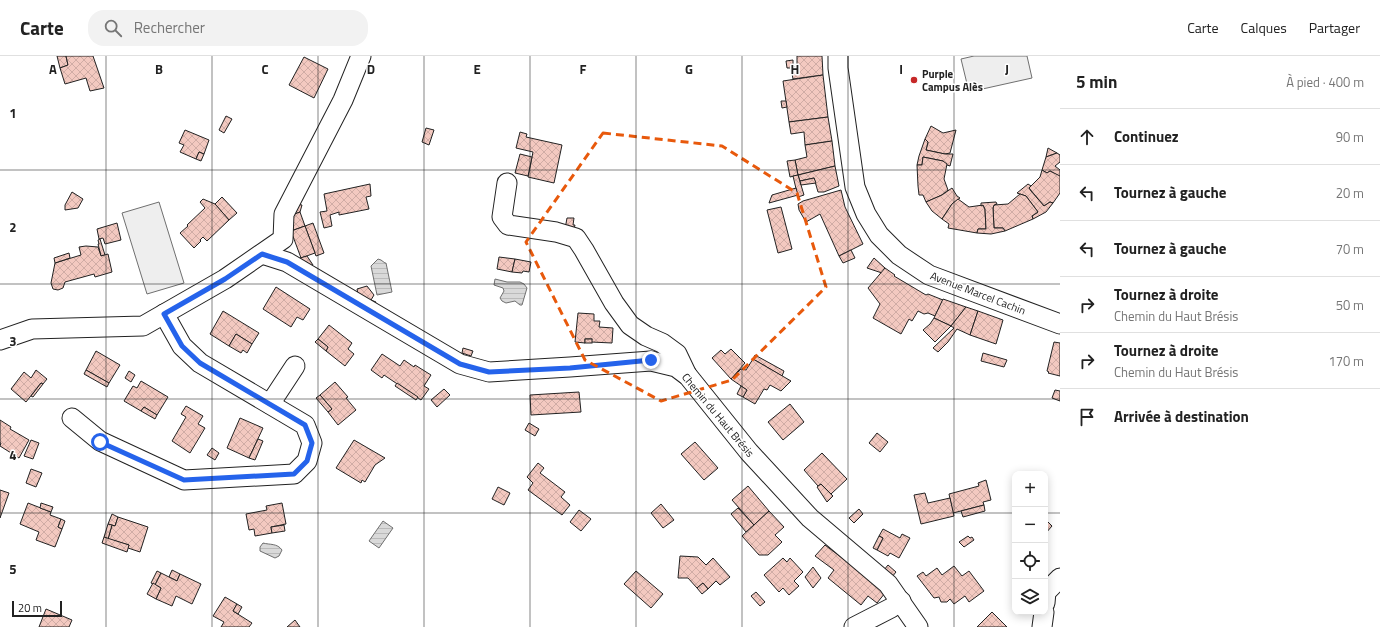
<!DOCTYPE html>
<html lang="fr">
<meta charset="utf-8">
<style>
:root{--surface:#fff;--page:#f2f2f2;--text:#222;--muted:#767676;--line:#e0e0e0}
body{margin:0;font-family:"Titillium Web",sans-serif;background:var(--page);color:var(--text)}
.controls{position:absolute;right:12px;bottom:12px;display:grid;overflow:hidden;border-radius:8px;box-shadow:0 2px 10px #0003}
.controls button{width:36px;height:36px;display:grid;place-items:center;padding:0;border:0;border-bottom:1px solid var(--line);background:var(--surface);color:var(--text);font:20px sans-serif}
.scale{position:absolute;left:12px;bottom:10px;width:50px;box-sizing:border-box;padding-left:4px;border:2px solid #222;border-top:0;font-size:11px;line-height:14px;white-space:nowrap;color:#222;-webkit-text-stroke:3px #fff;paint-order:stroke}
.stop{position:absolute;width:12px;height:12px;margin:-9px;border:3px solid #2563eb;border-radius:50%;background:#fff}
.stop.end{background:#2563eb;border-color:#fff;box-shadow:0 1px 4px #0008}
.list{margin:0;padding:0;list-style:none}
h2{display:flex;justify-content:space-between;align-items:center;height:52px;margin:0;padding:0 16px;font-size:17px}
h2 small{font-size:13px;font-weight:400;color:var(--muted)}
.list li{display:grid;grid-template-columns:26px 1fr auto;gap:12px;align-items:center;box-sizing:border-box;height:56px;padding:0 16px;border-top:1px solid var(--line)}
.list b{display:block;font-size:15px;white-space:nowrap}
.list p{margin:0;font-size:13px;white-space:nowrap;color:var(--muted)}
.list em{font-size:13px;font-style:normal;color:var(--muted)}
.icon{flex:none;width:22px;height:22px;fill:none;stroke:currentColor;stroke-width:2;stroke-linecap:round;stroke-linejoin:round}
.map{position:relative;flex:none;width:1060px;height:571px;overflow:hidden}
header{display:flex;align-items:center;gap:24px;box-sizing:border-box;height:56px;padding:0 20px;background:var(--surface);border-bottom:1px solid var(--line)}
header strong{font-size:19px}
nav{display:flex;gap:22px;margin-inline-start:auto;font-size:14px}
.search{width:280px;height:36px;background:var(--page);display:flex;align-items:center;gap:10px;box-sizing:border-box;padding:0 14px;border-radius:16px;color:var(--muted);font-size:15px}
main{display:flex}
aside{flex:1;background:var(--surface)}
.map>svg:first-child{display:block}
.green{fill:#eee;stroke:#6f6f6f}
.water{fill:url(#water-rules);stroke:#6f6f6f}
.building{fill:url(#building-cross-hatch);stroke:#222}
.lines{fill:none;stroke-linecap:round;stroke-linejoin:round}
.minor-casing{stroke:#222;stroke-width:21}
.minor{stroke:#fff;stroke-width:19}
.route{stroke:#2563eb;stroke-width:5}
.marked{fill:none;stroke:#e8590c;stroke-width:3;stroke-dasharray:8 5;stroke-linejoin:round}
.grid{fill:none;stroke:#222;stroke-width:1;stroke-opacity:0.55}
.poi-dot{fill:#c62828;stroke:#fff;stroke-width:1.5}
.labels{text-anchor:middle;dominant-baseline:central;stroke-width:3;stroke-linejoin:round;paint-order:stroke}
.poi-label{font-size:11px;font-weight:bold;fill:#222;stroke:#fff;text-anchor:start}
.street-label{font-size:11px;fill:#222;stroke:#fff}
.grid-label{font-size:13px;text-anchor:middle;font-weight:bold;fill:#222;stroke:#fff;stroke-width:3;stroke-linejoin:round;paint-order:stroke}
</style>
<header>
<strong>Carte</strong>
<div class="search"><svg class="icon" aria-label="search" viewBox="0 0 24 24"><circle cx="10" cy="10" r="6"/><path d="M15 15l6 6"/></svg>Rechercher</div>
<nav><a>Carte</a><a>Calques</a><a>Partager</a></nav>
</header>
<main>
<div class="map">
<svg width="1060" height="571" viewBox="0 0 1060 571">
<defs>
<pattern id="water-rules" width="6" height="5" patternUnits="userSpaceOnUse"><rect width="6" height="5" fill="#d9d9d9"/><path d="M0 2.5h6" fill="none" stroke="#bababa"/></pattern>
<pattern id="building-cross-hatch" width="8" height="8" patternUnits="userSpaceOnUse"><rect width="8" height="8" fill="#f3c9c0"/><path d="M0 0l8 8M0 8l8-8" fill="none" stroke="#d0aca5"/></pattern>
</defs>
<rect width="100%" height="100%" fill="#fff"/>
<!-- green -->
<g class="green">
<path d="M974,0H1027L1032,22L969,36L961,3Z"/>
<path d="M159,146L184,227L147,238L122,157Z"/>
</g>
<!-- water -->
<g class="water">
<path d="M378,203L381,204L385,207H386L392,236L377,239L371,210Z"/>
<path d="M495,223L507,226H520L524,228L527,232L522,249H520L515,245L506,247L502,245L500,242L504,235L503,232L494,229Z"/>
<path d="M383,465L393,472L379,492L369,485Z"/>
<path d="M263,487C270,489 277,487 282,494L279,500L275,502L260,495V491Z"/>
</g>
<!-- building -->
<g class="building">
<path d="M57,0H66L68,9L60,12Z"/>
<path d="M66,0H93L104,32L90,35L86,22L65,28L60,12L68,9Z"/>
<path d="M797,0H822L823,19L793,23L791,12H787L786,5L793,4V11L797,10Z"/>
<path d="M304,1L328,13L314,42L289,29Z"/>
<path d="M823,19L828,61L789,66L783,25Z"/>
<path d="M781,45H786L787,51L782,52Z"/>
<path d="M226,60L232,63L224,77L219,74Z"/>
<path d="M828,61L832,85L805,89L804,76L791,78L789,66Z"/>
<path d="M931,70L943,77L956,74L950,97L945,98L926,94L928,86L925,83Z"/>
<path d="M426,72L434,74L429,89L422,86Z"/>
<path d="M185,74L209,84L204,98L199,96L196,103L180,96L184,89L179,87Z"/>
<path d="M520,76L527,78L526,81L562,89L554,127L528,121L533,96L516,92Z"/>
<path d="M925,83L928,86L926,94L945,98H953L950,110L947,109L943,105L923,101L922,109H917L919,100Z"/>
<path d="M832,85L835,110L798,119L795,104L807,101L805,89Z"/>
<path d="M1048,92L1057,97L1046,101Z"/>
<path d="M199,96L204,98L201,105L196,103Z"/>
<path d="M1057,97L1060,99V106L1055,110L1060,114V121L1050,115L1047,117L1042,114L1046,101Z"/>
<path d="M520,98L532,101L528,120L515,117Z"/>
<path d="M923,101L943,105L947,108L944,123L948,134L942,139L926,146L923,139H919L918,130L917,109H922Z"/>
<path d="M795,104L798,119L790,121L787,105Z"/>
<path d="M835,110L839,130L824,136H818L814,122L800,125L798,119Z"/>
<path d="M1042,114L1047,117L1050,115L1060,120V137L1053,147L1050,146L1044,150L1029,132L1040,121Z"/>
<path d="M798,119L804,139L798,141L793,120Z"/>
<path d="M814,122L816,127L801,129L800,125Z"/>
<path d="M370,128L371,140L366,141L369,153L339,159V156L330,159L332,170L324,172L320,156L327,155L324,138Z"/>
<path d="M1028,128L1031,130L1029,132L1031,135L1044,150L1050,146L1053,147L1046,156L1033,163L1032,160L1038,156L1026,140L1017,137Z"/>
<path d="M796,132L798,139L769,147L772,139Z"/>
<path d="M952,132L957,140L960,142L952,148L942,163L932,155L926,146L942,139Z"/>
<path d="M841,134L845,151L863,188L839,200L820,158L806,166L799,154L798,148L803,145Z"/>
<path d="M72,136L83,143L78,152L65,154V149Z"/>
<path d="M1020,138L1026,140L1038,156L1032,160L1033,163L1005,175L1003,172H994L993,152L994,149L1008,148Z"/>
<path d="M222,141L237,157L229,164L215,148Z"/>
<path d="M203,143L215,148L229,164L207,185L203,181L200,184L201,185L194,192L180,177L188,170L187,169L205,152L200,146Z"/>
<path d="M958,143L969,151L983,149L985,153L986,173H978L977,177L948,172L949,168L942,163L952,148Z"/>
<path d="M996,146L997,148L994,149L993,152L994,172H1003L1005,175L991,178L977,177L978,173H986L985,153L983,149L981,150V147Z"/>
<path d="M295,148L302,149L300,156L292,159Z"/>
<path d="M781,151L792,193L778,197L767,154Z"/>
<path d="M300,156L305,170L291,175L292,159Z"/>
<path d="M567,162H574L573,169H575L574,173H565Z"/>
<path d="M117,167L121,184L105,188L103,182L99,183L97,173Z"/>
<path d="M313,167L324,197L316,200L305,170Z"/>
<path d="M305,170L315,197L301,202L291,175Z"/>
<path d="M100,183L105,199L101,200L98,188H99L98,184Z"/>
<path d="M86,190L98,191L101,200L108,198L112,216L95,221L94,218L65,226L63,232L58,234L53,233L51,227L55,207L81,199L79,191Z"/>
<path d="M851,194L855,202L843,207L839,200Z"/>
<path d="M69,197L70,202L55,207L54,202Z"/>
<path d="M307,200L313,209L306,213L300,202Z"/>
<path d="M499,201L515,203L512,216L497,213Z"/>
<path d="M874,202L885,212L882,217L867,212Z"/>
<path d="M515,203L531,206L529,216L523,215L522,217L512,216Z"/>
<path d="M885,212L895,219L894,220L926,239L928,238L943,244L935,260L928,257L924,258L918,255L912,265L909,263L901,278L873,262L880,248L868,232Z"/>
<path d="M367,230L374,239L371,244L376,246L373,251L359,243L357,233Z"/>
<path d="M276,231L310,253L303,264L297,261L291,271L263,253Z"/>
<path d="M943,243L966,251L951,270L934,262Z"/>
<path d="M966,251L978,255L970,279L957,273L948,286L938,296L933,292L954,272L951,270Z"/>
<path d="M223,255L259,277L252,288L236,278L229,290L210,278Z"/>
<path d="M978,255L1003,264L996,288L970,279Z"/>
<path d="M578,257L594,258V265H600L599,271L613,272L612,287L591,286L592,283H585V287L575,286Z"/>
<path d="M934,262L951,270L935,286L923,274L930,268Z"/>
<path d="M329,269L352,287L348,293L354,298L345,310L326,295L328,291L318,283Z"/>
<path d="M236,278L252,288L247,297L243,294L241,297L229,290Z"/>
<path d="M318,283L328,291L326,295L315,286Z"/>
<rect x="585" y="283" width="7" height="4"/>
<path d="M1054,286L1060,287V320L1048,317L1049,316L1047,315Z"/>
<path d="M463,292L473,295L471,300L462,297Z"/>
<path d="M731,293L745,307L731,323L712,302L721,294L725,298Z"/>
<path d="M96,295L120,309L109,327L86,314Z"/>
<path d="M983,297L1007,304L1004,311L981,305Z"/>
<path d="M382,298L400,310L404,304L414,311L415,309L431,319L424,330L429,333L421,344L384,319L382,322L371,314Z"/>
<path d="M755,299L784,315L782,320L753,303Z"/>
<path d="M753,303L791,325L781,335L770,329L767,334L764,333L755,348L743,341L747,334L731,323L741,313L746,314Z"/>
<path d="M36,314L47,323L43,328L41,327L26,346L11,333L24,316L31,322Z"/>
<path d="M86,314L109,327L107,331L84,318Z"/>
<path d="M129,315L135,319L131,326L125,322Z"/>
<path d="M141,325L168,341L157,359L144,351L141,355L124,345L133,330L137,332Z"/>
<path d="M335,326L348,341L346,342L356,354L338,369L328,356L332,353L320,339Z"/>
<path d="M41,327L43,328L33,341L31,340Z"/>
<path d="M397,327L418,341L416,344L395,330Z"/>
<path d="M741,330L747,334L743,341L737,338Z"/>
<path d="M444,333L450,339L437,351L431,344Z"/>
<path d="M1055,334L1060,335V345L1052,342Z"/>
<path d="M579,336L581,356L531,359L530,339Z"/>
<path d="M320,339L332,353L328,356L316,342Z"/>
<path d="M790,348L804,366L783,384L768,366Z"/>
<path d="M186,350L203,360L198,368L205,372L190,397L172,385L186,361L181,358Z"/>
<path d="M144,351L157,359L155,363L141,355Z"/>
<path d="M240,362L263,372L249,402L227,392Z"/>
<path d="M0,364L11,371L10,373L29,384L19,402L0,390L1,387H0Z"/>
<path d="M529,367L539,373L535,380L525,374Z"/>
<path d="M877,377L888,386L880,396L869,387Z"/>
<path d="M258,383L263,385L255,404L249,402Z"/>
<path d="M31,384L39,387L33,403L24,400Z"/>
<path d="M354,384L385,402L375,409L365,426L362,424L361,427L336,412Z"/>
<path d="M695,386L718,412L704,424L681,398Z"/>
<path d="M212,392L219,397L215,404L207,399Z"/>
<path d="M822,397L847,423L831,438L821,428L818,430L804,414Z"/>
<path d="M538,407L544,412L540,417L565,436L561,441L570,449L562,459L528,434L533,427L527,421Z"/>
<path d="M31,413L42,417L36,431L26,427Z"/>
<path d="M986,424L991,444L983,446L984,449L953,457L949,438L979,430L978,427Z"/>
<path d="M821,428L833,440L827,446L817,431Z"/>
<path d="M748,430L769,455L754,469L732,444Z"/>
<path d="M498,431L510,437L504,449L492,443Z"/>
<path d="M0,434L9,437L0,462Z"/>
<path d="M925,437L928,447L950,442L954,460L921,468L914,439Z"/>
<path d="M28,447L51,456L50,459L61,463L58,471L62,473L55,491L36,484L39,476L20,468Z"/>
<path d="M41,447L53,451L51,456L40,452Z"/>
<path d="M282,447L286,468L271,471L272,477L255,480L254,473L249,474L246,458L267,454L266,450Z"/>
<path d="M661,448L674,464L663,472L651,457Z"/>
<path d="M984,449L985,455L963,461L961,455Z"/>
<path d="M738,452L754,469L746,476L731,458Z"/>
<path d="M859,453L863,458L854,467L849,462Z"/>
<path d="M579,454L591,463L581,475L570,466Z"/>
<path d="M769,455L784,471L775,479L782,486L768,499H759L742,480Z"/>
<path d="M112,458L118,461L115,470L108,468Z"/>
<path d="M118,461L148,471L140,496L128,492L129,489L108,483L112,469L115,470Z"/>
<path d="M61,463L65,465L62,473L58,471Z"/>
<path d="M1045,463L1052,470L1045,478Z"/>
<path d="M108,468L112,469L108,483L104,481Z"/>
<path d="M284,469L285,475L272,477L271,471Z"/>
<path d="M883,473L900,482L902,478L910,482L899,502L890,497L888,500L877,494L883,482L879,480Z"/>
<path d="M879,480L883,482L877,494L873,492Z"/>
<path d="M968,480L970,482L972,481L974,484L964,491L959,486Z"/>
<path d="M104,481L129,489L127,496L102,487Z"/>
<path d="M825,489L878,529L885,537L877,547L868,540L861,549L828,522L834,514L815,500Z"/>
<path d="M680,500L698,501L706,509L713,502L730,521L720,529L716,525L708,533L703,527L697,532L688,522H678Z"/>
<path d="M783,502L787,506L790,502L803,516L794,525L799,530L789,539L783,532L779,536L764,519Z"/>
<path d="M888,509L896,516L892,521L884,514Z"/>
<path d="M954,510L962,520L969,515L984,535L969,546L965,540L954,548L950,543L947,546H941L939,541L934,542L917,520L923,516L926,520L937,512L942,519Z"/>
<path d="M813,511L821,522L813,532L805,521Z"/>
<path d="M172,514L180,518L177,525L169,521Z"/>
<path d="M157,515L161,517L155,529L151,527Z"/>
<path d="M636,515L663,538L651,552L624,528Z"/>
<path d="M161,517L177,525L180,518L201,528L192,548L176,540L172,550L156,543L161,532L155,529Z"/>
<path d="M153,527L161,532L156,543L147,538Z"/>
<path d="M703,527L708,533L702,538L697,532Z"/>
<path d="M756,536L765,546L760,550L751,540Z"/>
<path d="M225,541L237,548L233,555L252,567L249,571H221L224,566L213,560Z"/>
<path d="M237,548L242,551L238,558L233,555Z"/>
<path d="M46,553L72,564L69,571H39Z"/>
<path d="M992,556L1007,571H977Z"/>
<path d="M295,564L300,571H287Z"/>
</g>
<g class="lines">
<!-- minor casing -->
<g class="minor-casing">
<g id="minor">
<path d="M838,0V12L855,131L866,158L879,179L899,199L929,219L1060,268"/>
<path d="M507,127L502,161L508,169L556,176L576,182L584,194L614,247L630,269L646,280L662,287L677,298L687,319"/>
<path d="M262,198L287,206L460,308L489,316L570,311L651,305L676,311L688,320L749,396L810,462L888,528L918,571"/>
<path d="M0,284L32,273L143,270L225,223L283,183L284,158L343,44L361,0"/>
<path d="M270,348L295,310"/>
<path d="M72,362L100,385L184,424L294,418L307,405L312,387L305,369L200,307L182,290L164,258"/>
<path d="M1045,547L1046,536L1060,522"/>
<path d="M854,571L891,552L901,545"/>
<path d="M1042,571L1044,556"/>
</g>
</g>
<!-- minor -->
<use href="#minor" class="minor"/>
</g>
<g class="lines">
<!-- route -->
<path class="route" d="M100,386L184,424L294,418L307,405L312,387L305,369L200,307L182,290L164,258L225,223L262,198L287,206L460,308L489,316L570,312L651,304"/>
</g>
<!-- marked area -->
<path class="marked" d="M603,77L722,90L797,137L826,231L732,324L661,345L585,304L526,186Z"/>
<!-- grid -->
<path class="grid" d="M106,0V571M212,0V571M318,0V571M424,0V571M530,0V571M636,0V571M742,0V571M848,0V571M954,0V571M0,114H1060M0,228H1060M0,343H1060M0,457H1015M1045,457H1060"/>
<!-- markers -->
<circle class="poi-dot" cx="914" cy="24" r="4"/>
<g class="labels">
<!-- poi labels -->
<g class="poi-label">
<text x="922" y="18">Purple<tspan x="922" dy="13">Campus Alès</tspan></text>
</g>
<!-- street labels -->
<g class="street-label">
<text transform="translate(978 237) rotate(21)">Avenue Marcel Cachin</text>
<text transform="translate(718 359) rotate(50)">Chemin du Haut Brésis</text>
</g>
</g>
<g class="grid-label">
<text x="53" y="18">A</text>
<text x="159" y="18">B</text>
<text x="265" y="18">C</text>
<text x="371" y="18">D</text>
<text x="477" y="18">E</text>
<text x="583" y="18">F</text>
<text x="689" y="18">G</text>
<text x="795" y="18">H</text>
<text x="901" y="18">I</text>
<text x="1007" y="18">J</text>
<text x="13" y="62">1</text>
<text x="13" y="176">2</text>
<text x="13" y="290">3</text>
<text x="13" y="404">4</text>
<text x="13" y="518">5</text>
</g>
</svg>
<div class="controls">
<button>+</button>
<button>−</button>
<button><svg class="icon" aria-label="locate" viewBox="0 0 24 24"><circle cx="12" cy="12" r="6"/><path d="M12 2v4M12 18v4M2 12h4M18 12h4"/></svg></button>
<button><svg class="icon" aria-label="layers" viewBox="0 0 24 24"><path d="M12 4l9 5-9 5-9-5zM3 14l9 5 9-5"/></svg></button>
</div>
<div class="scale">20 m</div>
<div class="stop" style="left:100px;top:386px"></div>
<div class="stop end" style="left:651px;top:304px"></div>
</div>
<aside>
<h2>5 min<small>À pied · 400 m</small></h2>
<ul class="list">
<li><svg class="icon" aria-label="ahead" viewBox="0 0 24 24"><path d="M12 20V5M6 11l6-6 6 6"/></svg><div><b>Continuez</b></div><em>90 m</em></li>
<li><svg class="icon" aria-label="left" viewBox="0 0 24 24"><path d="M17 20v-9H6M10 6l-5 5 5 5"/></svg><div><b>Tournez à gauche</b></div><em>20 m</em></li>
<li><svg class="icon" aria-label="left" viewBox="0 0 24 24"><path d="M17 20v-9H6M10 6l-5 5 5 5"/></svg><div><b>Tournez à gauche</b></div><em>70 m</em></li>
<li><svg class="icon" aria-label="right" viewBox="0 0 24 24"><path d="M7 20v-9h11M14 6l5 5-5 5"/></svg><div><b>Tournez à droite</b><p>Chemin du Haut Brésis</p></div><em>50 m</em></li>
<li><svg class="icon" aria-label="right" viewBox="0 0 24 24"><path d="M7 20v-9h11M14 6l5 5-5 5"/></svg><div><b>Tournez à droite</b><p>Chemin du Haut Brésis</p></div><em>170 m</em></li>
<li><svg class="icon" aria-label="arrive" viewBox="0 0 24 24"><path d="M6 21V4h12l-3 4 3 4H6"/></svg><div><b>Arrivée à destination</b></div></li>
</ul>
</aside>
</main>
